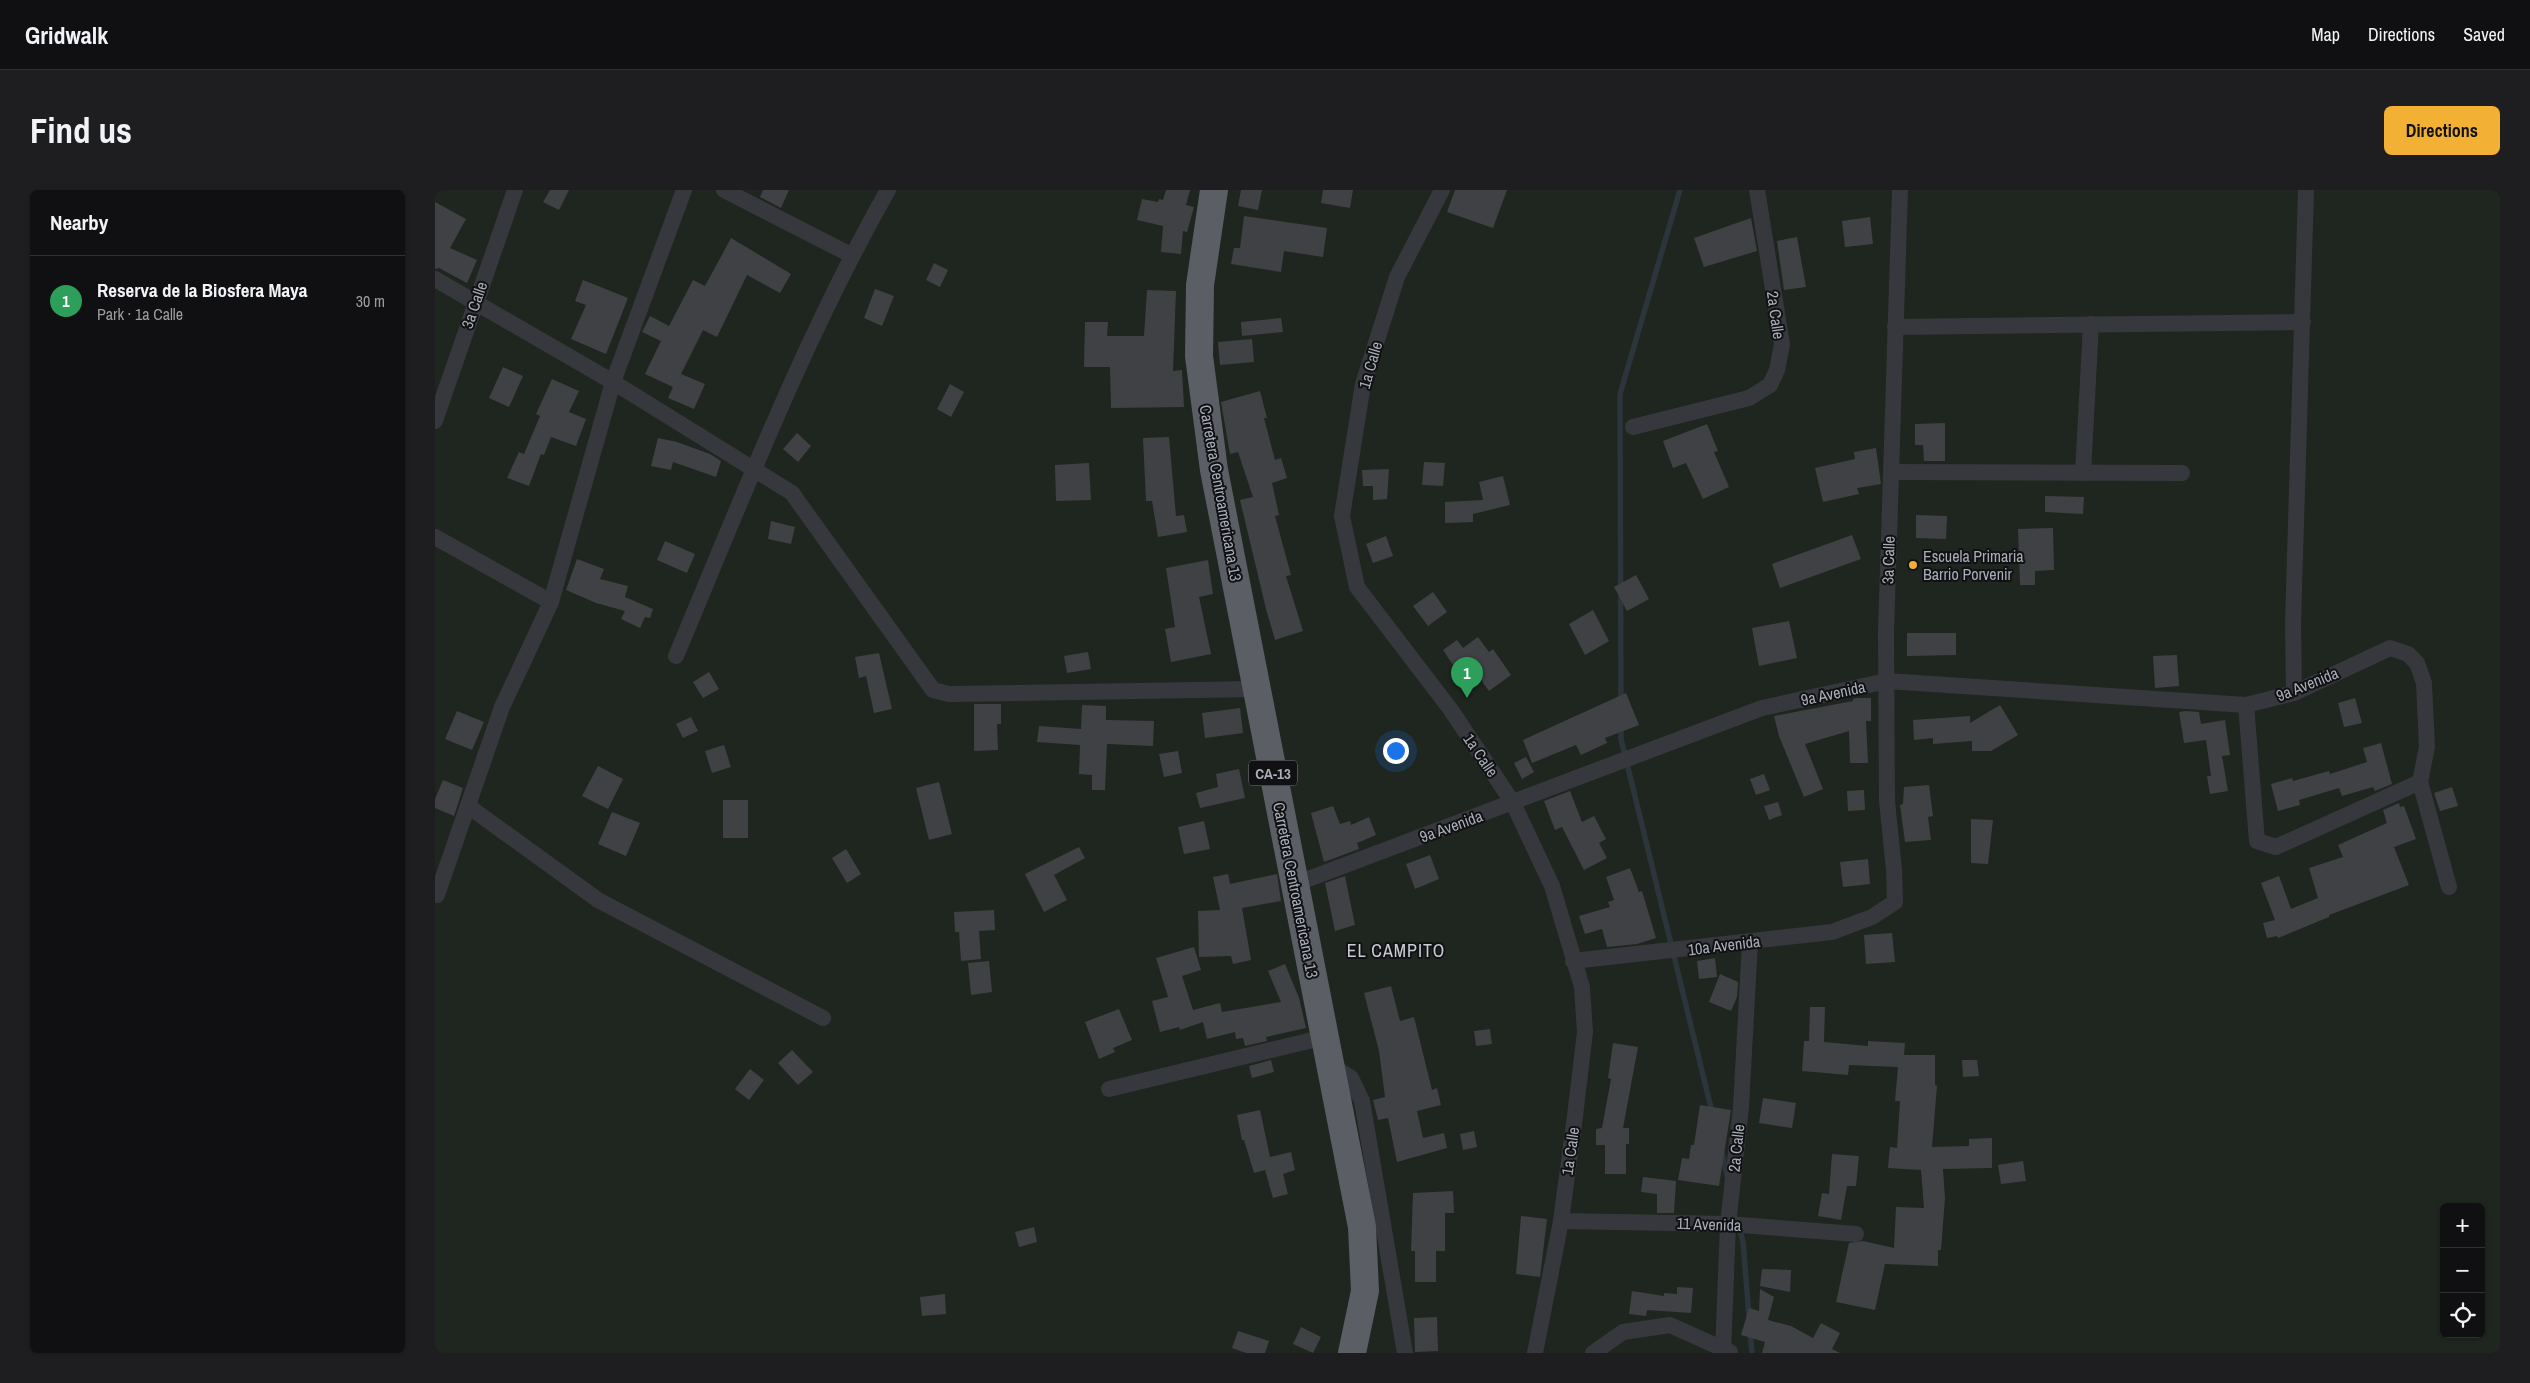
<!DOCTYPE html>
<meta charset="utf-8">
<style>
:root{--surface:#101012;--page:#1e1e20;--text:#f1f3f6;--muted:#9c9d9f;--line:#303032;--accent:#f2b134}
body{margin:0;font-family:"Archivo Narrow",sans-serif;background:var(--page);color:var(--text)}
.controls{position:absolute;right:15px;bottom:15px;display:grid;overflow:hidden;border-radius:8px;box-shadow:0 1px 4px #0004}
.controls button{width:45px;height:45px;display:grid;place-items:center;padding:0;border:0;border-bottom:1px solid var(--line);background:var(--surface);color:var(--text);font:25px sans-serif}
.you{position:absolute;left:960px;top:560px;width:18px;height:18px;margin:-12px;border:4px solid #fff;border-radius:50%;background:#1a73e8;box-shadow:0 0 0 8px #1a73e833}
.badge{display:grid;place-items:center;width:32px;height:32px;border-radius:50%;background:var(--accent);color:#fff;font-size:16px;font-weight:700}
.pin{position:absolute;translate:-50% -41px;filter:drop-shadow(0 1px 2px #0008)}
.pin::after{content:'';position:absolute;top:26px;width:18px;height:15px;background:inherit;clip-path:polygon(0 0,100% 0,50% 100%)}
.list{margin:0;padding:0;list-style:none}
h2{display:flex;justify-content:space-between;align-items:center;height:65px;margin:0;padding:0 20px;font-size:21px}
h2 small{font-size:16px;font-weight:400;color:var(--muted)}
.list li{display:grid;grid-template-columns:32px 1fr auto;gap:15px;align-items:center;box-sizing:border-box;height:90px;padding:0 20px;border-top:1px solid var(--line)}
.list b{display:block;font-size:19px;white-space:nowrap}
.list p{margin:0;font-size:16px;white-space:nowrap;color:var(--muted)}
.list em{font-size:16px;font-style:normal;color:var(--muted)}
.icon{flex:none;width:28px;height:28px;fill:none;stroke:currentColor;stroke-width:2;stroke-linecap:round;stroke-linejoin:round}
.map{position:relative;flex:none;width:2065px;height:1163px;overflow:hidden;border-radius:8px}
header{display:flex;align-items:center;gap:30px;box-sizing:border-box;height:70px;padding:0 25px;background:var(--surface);border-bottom:1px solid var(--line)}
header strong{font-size:24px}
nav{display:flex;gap:28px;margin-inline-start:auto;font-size:18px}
.intro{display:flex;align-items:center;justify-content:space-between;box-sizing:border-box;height:120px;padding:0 30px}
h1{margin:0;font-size:35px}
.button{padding:12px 22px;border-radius:8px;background:var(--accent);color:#111;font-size:18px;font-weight:700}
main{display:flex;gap:30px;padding:0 30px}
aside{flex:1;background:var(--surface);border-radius:8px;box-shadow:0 1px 4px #0004}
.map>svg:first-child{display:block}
.green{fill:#1e261f;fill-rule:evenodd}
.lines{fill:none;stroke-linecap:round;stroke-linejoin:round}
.stream{stroke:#2c353c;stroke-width:5.5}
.building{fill:#404145}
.minor{stroke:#37383d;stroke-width:16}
.trunk{stroke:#5b5e65;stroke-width:28}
.poi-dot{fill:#f2b134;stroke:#111113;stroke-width:2}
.labels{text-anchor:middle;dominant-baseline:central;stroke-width:4;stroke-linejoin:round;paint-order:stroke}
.shield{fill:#111113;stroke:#7b7e86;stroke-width:1}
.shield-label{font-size:15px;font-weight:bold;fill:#a8adb8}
.street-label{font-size:16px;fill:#a8adb8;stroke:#111113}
.poi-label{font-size:16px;fill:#a8adb8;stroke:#111113;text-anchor:start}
.neighbourhood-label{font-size:18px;letter-spacing:1px;fill:#c9ccd4;stroke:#111113}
</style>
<header>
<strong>Gridwalk</strong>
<nav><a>Map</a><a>Directions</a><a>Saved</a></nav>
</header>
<div class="intro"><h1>Find us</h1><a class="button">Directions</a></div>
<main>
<aside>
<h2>Nearby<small></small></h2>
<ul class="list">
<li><span class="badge" style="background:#2e9e5b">1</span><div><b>Reserva de la Biosfera Maya</b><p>Park · 1a Calle</p></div><em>30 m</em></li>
</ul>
</aside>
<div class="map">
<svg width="2065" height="1163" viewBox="0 0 2065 1163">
<rect width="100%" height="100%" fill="#161618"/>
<!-- green -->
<path class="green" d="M0,0H2065V1163H0ZM2009,1017H2046V1144H2009Z"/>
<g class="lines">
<!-- stream -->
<g class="stream">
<path d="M1186,511L1185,204L1245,0"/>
<path d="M1186,535V549L1277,922"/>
<path d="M1287,963L1292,986"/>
<path d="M1304,1036L1308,1052L1314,1126"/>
<path d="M1315,1140L1317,1163"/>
</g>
</g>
<!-- building -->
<g class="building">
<path d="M115,0H134L124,20L108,12Z"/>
<path d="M328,0H354L346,18L325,7Z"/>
<path d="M731,0H755L751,15L759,17L752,42L748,41L746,64L726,62L728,36L702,30L707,9L723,12L724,9L728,10Z"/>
<path d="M806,0H827L823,20L803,16Z"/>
<path d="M888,0H918L915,18L886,13Z"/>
<path d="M1020,0H1072L1058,38L1012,22Z"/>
<path d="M0,12L31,29L15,58L42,70L32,93L4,78L0,79Z"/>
<path d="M809,26L892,38L888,67L849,61L846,82L796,74L799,58H805Z"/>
<path d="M1435,27L1438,54L1410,57L1407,31Z"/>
<path d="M1316,28L1322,61L1269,77L1259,48Z"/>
<path d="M1362,47L1371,97L1349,100L1342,51Z"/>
<path d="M296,48L356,84L345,103L312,85L282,147L268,140L246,184L270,194L259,219L233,208L238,197L210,184L226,151L207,142L215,126L234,136L258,90L270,96Z"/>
<path d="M499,73L513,80L505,97L491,90Z"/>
<path d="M148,90L193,108L171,164L136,149L151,115L140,111Z"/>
<path d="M440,99L459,106L447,136L429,128Z"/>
<path d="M712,100L741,101L738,181L747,180L749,217L676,218L675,177H649L650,132H673L672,146H709Z"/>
<path d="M846,128L848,142L807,146L806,132Z"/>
<path d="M817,149L819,172L785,175L783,152Z"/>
<path d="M68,177L88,186L74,217L54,208Z"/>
<path d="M117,189L144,201L134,222L151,229L141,256L116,247L109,265L106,264L94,296L72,288L84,262L89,264L105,226L101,224Z"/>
<path d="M515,194L529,202L516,227L502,219Z"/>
<path d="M825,201L832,228H829L840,270L846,268L852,288L837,293L844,325L840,326L856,385L851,386L868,441L840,450L831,419L805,310L818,307L803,262L795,264L786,212Z"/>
<path d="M1510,233V271H1489L1488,255H1480V234Z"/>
<path d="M1272,234L1283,261L1279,262L1294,297L1268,309L1251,273L1238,278L1228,251Z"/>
<path d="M362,243L376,256L363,272L348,259Z"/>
<path d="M734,247L741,326L749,325L752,342L723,347L717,311H711L708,248Z"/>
<path d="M223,248L242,252L275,264L286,271L281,287L238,272L236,280L216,276Z"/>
<path d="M1441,258L1446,294L1422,298L1424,304L1388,312L1380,278L1420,269L1419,262Z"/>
<path d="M989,272L1010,273L1008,296L987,295Z"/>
<path d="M654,273L656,310L621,311L620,275Z"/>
<path d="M954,279L952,309L938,310V296H928L927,280Z"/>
<path d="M1068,286L1075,315L1038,324V332L1010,333V312L1048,310L1044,292Z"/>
<path d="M1610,306L1649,307L1648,324L1610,322Z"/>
<path d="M1481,325L1512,326L1511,349L1481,348Z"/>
<path d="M336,331L360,337L356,354L333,349Z"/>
<path d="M1618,338L1619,380L1600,381V395H1585L1583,339Z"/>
<path d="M1417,345L1426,369L1345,398L1337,374Z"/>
<path d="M951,346L958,366L938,373L931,354Z"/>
<path d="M230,351L260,364L252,383L222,370Z"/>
<path d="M142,369L169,379L165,389L193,396L190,407L218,419L215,428L210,427L205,438L186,429L190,421L161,413L131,400Z"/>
<path d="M773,370L778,404L764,407L776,464L736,472L730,439L740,437L731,378Z"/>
<path d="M1201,385L1214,409L1192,421L1179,397Z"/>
<path d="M998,402L1012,422L993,436L978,416Z"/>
<path d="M1158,420L1174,451L1150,465L1134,434Z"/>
<path d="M1354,431L1362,468L1324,476L1317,438Z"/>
<path d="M1472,443H1521V465L1472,466Z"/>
<path d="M1043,447L1054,462L1058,459L1076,485L1054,501L1031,469L1020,478L1008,460L1022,450L1028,458Z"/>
<path d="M653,462L656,479L632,483L629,466Z"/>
<path d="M444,463L457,519L439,523L431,486L424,488L420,467Z"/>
<path d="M1742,465L1744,496L1720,498L1718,466Z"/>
<path d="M274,482L284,499L268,508L258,492Z"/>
<path d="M1191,503L1204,535L1170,548L1172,553L1146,565L1141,555L1097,573L1088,550Z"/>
<path d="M1421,508H1436V531H1431L1433,573H1415L1414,541L1370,554L1388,599L1369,607L1344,546L1339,526L1418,511V509Z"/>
<path d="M1920,508L1927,533L1909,537L1903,513Z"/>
<path d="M539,514H566V534H562L563,560L539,561Z"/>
<path d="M647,515L671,516V530L719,531L718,556L672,554L670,600H657V585L644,584L645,555L602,552L604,536L646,539Z"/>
<path d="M1565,515L1583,545L1556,561H1537V551L1498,554V548L1479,550L1478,530L1535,526V533Z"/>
<path d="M805,518L808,543L770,548L767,523Z"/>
<path d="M22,521L49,532L37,560L10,549Z"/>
<path d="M1751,521L1764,522L1766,534L1790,530L1795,565L1787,566L1793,601L1775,604L1772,586H1776L1771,550L1749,553L1744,522Z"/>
<path d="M256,527L263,541L248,548L241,534Z"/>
<path d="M1946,553L1957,594L1940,601L1938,597L1907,606L1904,598L1864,610L1865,615L1843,621L1836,594L1857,588L1858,591L1894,581L1895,584L1932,572L1928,558Z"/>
<path d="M289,555L296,577L277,583L270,561Z"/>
<path d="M743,561L747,583L729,587L724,564Z"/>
<path d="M1091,567L1099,582L1087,589L1079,573Z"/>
<path d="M163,576L188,589L173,619L147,606Z"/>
<path d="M804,579L810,608L765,618L761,603L783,597L781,584Z"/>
<path d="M1329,584L1335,600L1321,605L1315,589Z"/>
<path d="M8,590L28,598L19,626L0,618V609Z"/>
<path d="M504,592L517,644L494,650L481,598Z"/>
<path d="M1494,595L1498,626L1493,627L1496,650L1470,652L1465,615L1468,614L1469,597Z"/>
<path d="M2017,597L2023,616L2005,621L1999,603Z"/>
<path d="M1429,600L1430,620L1413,621L1412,601Z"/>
<path d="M1135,601L1147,632L1159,626L1171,649L1164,653L1172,668L1149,680L1127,637L1120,640L1109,611Z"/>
<rect x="288" y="610" width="25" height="38"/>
<path d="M1343,612L1347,625L1334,630L1329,616Z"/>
<path d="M1964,613L1965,617L1969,616L1981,649L1959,657L1974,695L1894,725V727L1843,748L1842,746L1832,748L1828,733L1840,730L1826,693L1844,686L1856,719L1883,708L1874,678L1908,667L1903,655L1952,633L1948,620Z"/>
<path d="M898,616L905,634L915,631L916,635L934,627L941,645L922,653L924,659L889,672L876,623Z"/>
<path d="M177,622L205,633L191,666L163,654Z"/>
<path d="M1536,629L1558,630L1553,674L1536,673Z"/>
<path d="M769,631L775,659L749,664L743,637Z"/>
<path d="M644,657L650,668L619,685L632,710L609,722L590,684Z"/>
<path d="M411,659L426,684L412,693L397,668Z"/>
<path d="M995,665L1004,689L980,699L971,674Z"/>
<path d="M1433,669L1435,694L1408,697L1405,672Z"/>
<path d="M1195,678L1204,702L1207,701L1221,748L1202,754L1172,757L1167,739L1150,744L1144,726L1175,717L1173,712L1179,710L1171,687Z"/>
<path d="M793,684L795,694L842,684L846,711L807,718L816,770L798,774L796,766L764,767L763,721L785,720L778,687Z"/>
<path d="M910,686L920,735L900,741L890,693Z"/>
<path d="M559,720L560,740L544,741L546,769L526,771L524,742H520L519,722Z"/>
<path d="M1457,743L1460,772L1431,774L1429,745Z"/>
<path d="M759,757L766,780L747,786L758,820L785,813L787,822L846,812L833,781L850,774L864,808L871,838L831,847L832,851L810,856L808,848L801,849L800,842L772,849L768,832L745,840L744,837L725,842L717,811L733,807L721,768Z"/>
<path d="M1280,768L1282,787L1264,789L1262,771Z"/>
<path d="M554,771L557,802L536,805L533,773Z"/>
<path d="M1285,784L1303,792L1302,807L1296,821L1274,812Z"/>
<path d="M956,796L965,831L979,827L997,900L1002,898L1006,915L982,921L988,948L1009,943L1012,958L962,972L953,928L943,930L938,910L950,907L944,861L929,803Z"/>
<path d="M1375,817H1390L1389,852L1433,856V851L1470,853L1469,865H1500V895L1502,896L1497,957L1534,956V949L1557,948V978L1508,979L1510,1008L1506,1060H1503V1076L1450,1074L1440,1120L1401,1112L1414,1053L1428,1051L1459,1058L1461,1017L1489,1018L1486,980L1453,978L1455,957L1462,958L1465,911H1460L1463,877L1414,875L1413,885L1367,881L1369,851H1374Z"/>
<path d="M684,819L697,850L678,858L680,862L664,869L650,832Z"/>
<path d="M1055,839L1057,854L1041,856L1039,841Z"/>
<path d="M1178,853L1203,857L1188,938H1194V954H1191V984H1170V955H1161V939L1167,938L1176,889L1173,888Z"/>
<path d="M357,860L378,882L363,895L343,873Z"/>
<path d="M836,870L839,882L817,888L814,876Z"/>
<path d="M1527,870H1542L1544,886L1528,887Z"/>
<path d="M315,879L329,890L314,910L300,899Z"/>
<path d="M1328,908L1361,913L1357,938L1324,933Z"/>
<path d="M1265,915L1296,920L1284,996L1243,990L1247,968L1254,969L1256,955H1259Z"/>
<path d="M825,920L835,967L856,962L860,980L848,984L853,1004L838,1008L830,980L819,983L809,950H807L802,925Z"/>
<path d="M1039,941L1042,957L1028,960L1025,944Z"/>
<path d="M1397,964L1424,966L1421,996H1412L1406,1030L1383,1026L1387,1003L1394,1004Z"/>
<path d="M1588,971L1591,991L1566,994L1563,975Z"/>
<path d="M1208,987L1241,991L1239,1023H1222V1004L1206,1002Z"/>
<path d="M1018,1001L1019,1023H1010V1061H1001V1092H980V1061H976L978,1003Z"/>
<path d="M1086,1026L1112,1029L1105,1087L1081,1084Z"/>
<path d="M599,1037L602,1052L584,1057L580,1042Z"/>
<path d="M1327,1079L1356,1080L1355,1102L1325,1096Z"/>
<path d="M1242,1097L1258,1098L1256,1123L1212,1120L1211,1126L1194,1124L1197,1101L1229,1106V1103L1242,1104Z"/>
<path d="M1325,1099L1339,1107L1333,1130L1356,1136L1378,1148L1386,1133L1405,1143L1397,1159L1405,1163H1327L1330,1152L1306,1145L1314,1118L1324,1121Z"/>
<path d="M510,1104L511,1124L487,1126L485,1107Z"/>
<path d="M1002,1127L1003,1161L980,1162L979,1128Z"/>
<path d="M866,1137L886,1147L878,1163L858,1154Z"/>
<path d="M803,1141L834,1151L830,1163H811L797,1158Z"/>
</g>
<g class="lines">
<!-- minor -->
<g class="minor">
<path d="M289,0L416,65"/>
<path d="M1007,0L962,87L928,194L907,326L922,397L1016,520L1078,613L1117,696L1147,797L1150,842L1140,926L1126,1031L1100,1163"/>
<path d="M0,89L178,192L357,303L498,500L514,504L822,499"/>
<path d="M1460,137L1868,132"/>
<path d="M0,231L80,0"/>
<path d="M1198,237L1314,208L1335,195L1342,180L1347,154L1322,0"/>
<path d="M1456,282L1747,283"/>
<path d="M1648,283L1656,134"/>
<path d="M0,347L116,412"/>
<path d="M241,466C307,309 369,148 453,0"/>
<path d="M1859,503L1858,433L1871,0"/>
<path d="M1811,515L1822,651L1841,657L1985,592"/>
<path d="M33,616L163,710L388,828"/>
<path d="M860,694L1327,518L1452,491L1811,515L1859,503L1955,458L1973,464L1982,473L1989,493L1992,557L1985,592L2014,697"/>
<path d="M2,705L67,517L116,412L178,192L249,0"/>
<path d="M1138,771L1397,742L1437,727L1460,712L1459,680L1452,611L1451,442L1465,0"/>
<path d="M896,875L916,888L927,911L970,1163"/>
<path d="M674,899L890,847"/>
<path d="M1126,1031L1293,1034L1421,1044"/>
<path d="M1158,1163L1188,1142L1235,1135L1295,1162"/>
<path d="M1288,1163L1293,1034L1306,917L1315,752"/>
</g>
<!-- trunk -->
<path class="trunk" d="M779,0L765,95L764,166L779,280L927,1037L930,1101L917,1163"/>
</g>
<!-- markers -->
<circle class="poi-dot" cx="1478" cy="375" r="5"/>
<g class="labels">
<!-- shield labels -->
<rect class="shield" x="814" y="570.5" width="48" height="25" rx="4"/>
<g class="shield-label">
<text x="838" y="583">CA-13</text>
</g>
<!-- street labels -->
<g class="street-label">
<text transform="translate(39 115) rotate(-71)">3a Calle</text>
<text transform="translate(1341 125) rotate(82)">2a Calle</text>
<text transform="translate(935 175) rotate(-74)">1a Calle</text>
<text transform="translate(786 303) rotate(80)">Carretera Centroamericana 13</text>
<text transform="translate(1453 370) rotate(-88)">3a Calle</text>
<text transform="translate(1872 494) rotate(-22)">9a Avenida</text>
<text transform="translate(1398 503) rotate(-12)">9a Avenida</text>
<text transform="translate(1046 565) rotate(56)">1a Calle</text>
<text transform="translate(1016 636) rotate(-20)">9a Avenida</text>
<text transform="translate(861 700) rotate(79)">Carretera Centroamericana 13</text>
<text transform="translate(1289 755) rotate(-7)">10a Avenida</text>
<text transform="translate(1301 958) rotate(-84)">2a Calle</text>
<text transform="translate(1135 961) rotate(-82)">1a Calle</text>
<text transform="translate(1274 1034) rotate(2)">11 Avenida</text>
</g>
<!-- poi labels -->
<g class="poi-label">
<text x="1488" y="366">Escuela Primaria<tspan x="1488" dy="18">Barrio Porvenir</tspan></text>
</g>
<!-- neighbourhood labels -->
<g class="neighbourhood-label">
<text x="961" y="760">EL CAMPITO</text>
</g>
</g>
</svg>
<div class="controls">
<button>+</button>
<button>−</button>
<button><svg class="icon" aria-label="locate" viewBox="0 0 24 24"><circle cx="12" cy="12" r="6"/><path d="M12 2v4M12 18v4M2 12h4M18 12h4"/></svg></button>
</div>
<div class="you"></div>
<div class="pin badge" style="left:1032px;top:508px;background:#2e9e5b">1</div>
</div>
</main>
